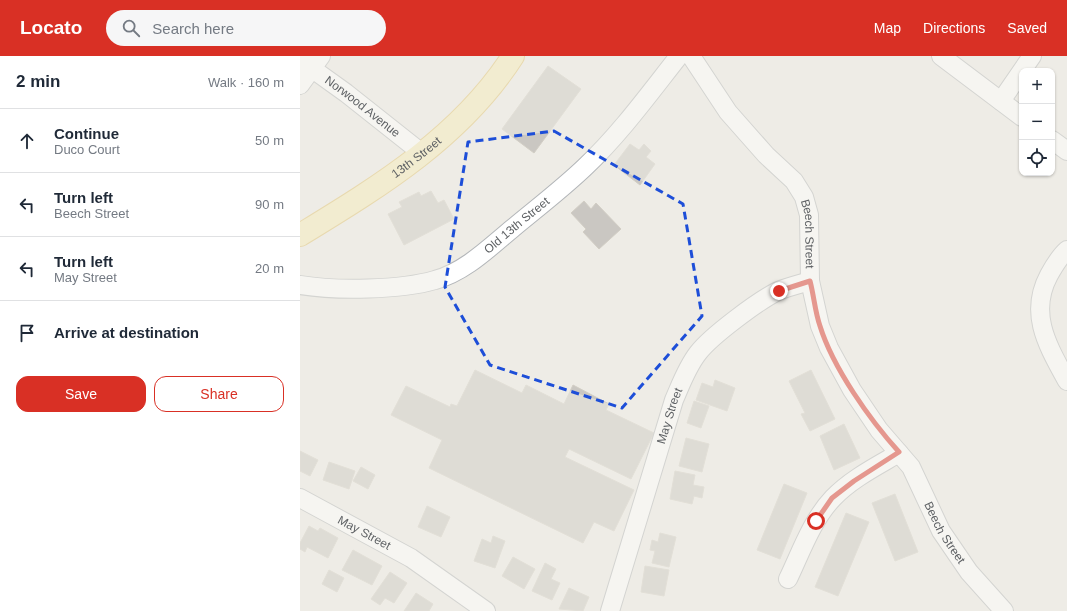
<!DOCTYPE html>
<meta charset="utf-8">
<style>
:root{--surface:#fff;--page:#f6f6f7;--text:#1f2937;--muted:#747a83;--line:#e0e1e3;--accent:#d93025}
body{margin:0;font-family:Arial,sans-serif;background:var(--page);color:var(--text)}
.controls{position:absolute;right:12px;top:12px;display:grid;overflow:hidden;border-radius:8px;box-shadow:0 1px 3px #0004}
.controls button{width:36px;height:36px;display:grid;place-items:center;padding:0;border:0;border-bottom:1px solid var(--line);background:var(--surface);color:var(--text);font:20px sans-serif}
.stop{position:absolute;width:12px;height:12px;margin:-9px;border:3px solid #d93025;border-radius:50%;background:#fff}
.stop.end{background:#d93025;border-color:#fff;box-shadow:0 1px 4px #0008}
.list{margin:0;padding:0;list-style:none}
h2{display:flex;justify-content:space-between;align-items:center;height:52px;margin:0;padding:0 16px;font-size:17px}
h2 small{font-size:13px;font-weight:400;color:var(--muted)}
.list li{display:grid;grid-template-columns:26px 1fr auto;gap:12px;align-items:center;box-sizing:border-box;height:64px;padding:0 16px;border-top:1px solid var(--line)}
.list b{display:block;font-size:15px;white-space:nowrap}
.list p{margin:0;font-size:13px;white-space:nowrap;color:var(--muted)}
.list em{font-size:13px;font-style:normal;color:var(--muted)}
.actions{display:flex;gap:8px;padding:12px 16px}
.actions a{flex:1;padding:9px 0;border:1px solid var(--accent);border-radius:12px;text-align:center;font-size:14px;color:var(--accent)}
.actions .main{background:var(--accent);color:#fff}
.icon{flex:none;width:22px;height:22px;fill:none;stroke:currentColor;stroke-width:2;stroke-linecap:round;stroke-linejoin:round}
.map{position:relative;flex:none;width:767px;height:555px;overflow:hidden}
header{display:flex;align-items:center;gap:24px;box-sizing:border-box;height:56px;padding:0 20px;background:var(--accent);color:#fff}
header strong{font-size:19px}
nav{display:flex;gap:22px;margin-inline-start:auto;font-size:14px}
.search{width:280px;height:36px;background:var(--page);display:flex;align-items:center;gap:10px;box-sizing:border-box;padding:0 14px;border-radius:22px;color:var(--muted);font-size:15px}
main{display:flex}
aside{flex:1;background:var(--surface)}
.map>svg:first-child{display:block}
.building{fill:#cac7c2;stroke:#d2cec5}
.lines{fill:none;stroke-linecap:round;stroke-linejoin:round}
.minor-casing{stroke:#b3b6b9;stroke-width:20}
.major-casing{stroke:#e0c16e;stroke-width:24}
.minor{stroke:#fff;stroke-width:18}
.major{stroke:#f5ebb5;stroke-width:22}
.route{stroke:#d93025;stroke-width:5}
.marked{fill:none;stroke:#1d4ed8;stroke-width:3;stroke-dasharray:8 5;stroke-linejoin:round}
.labels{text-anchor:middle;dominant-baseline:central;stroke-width:4;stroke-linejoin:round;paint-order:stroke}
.street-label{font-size:12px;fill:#5e6164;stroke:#fff}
</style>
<header>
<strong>Locato</strong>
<div class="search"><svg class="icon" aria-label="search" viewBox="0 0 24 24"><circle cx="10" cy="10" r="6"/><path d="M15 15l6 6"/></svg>Search here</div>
<nav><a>Map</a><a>Directions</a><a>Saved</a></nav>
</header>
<main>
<aside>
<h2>2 min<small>Walk · 160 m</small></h2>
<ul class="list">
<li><svg class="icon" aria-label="ahead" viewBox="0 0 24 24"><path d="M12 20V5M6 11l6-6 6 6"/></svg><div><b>Continue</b><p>Duco Court</p></div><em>50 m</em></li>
<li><svg class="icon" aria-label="left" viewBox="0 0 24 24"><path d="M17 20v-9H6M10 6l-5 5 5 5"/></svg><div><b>Turn left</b><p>Beech Street</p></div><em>90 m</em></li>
<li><svg class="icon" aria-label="left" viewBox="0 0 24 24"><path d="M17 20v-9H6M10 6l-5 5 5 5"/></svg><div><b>Turn left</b><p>May Street</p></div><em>20 m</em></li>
<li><svg class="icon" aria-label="arrive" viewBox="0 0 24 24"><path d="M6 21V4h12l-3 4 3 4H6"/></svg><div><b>Arrive at destination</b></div></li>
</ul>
<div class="actions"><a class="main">Save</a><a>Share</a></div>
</aside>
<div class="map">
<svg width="767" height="555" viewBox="0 0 767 555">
<rect width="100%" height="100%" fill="#eeece6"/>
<!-- building -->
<g class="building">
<path d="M248,10L281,33L234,97L202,73Z"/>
<path d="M330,88L339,94L344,88L351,95L346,101L355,108L340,129L314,109Z"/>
<path d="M131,135L138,147L144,144L154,163L104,189L88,158L102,151L99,146L119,136L121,140Z"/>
<path d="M284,145L291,153L296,147L321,173L299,193L283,176L286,173L271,157Z"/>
<path d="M175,314L222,337L226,329L264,348L273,329L309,348L306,354L354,377L331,423L269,393L265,401L334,434L314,475L294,466L283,487L129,412L142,384L91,359L106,330L150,351L151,348L157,350Z"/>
<path d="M511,314L535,363L510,375L501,358L505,357L489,325Z"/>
<path d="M415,324L435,332L427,355L396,344L402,327L413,331Z"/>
<path d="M394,345L409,350L401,372L387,367Z"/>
<path d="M544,368L560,402L534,414L520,380Z"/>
<path d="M386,382L409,388L402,416L379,410Z"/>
<path d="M0,395L18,404L10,420L0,415Z"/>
<path d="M29,406L55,415L49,433L23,424Z"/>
<path d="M61,411L75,419L68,433L53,425Z"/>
<path d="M375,415L395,419L393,429L404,431L402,442L394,440L392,448L370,443Z"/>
<path d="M484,428L507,437L480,503L457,494Z"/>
<path d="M595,438L618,496L595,505L572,447Z"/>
<path d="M127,450L150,461L141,481L118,471Z"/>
<path d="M546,457L569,466L538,540L515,531Z"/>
<path d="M9,470L18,475L20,472L38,482L28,502L7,491L5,496L0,493V487Z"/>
<path d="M360,477L376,481L369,511L352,507L355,495L350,494L352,484L358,486Z"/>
<path d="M193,480L205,485L195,512L174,505L182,483L191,487Z"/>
<path d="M53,494L82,510L72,529L42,514Z"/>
<path d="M213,501L235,513L224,533L202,520Z"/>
<path d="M245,507L256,513L251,523L260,527L252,544L232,535Z"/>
<path d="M345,510L369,514L364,540L341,536Z"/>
<path d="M29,514L44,522L37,536L22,528Z"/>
<path d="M90,516L107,527L94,547L85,542L80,549L71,543Z"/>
<path d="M269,532L289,541L283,555L259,553Z"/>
<path d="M116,537L133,548L129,555H104Z"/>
</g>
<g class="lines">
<!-- minor casing -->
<g class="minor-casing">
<g id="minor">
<path id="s1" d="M391,0L428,56L466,99L494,125L504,141L509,159L510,225L520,270L529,292L552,334L579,374L611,411L641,475L669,516L704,555"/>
<path d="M641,0L722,61"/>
<path id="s2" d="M0,4L46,37L123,98"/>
<path d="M0,29L21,0"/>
<path d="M701,45L732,0"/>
<path d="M752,84L767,95"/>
<path d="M767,194C759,201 754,210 749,219C728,258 748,290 767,325"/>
<path id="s3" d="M0,229C36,235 101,234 135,224C165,216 190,191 213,172C237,152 262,133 285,111C320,78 349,38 379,0"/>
<path id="s4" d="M0,442L111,502L186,555"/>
<path d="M488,523C501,496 512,464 533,442C551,423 577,410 599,397"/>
<path id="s5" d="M310,555L374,344C381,328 387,311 398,297C411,280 458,245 478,235C488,231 500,228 510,225"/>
</g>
</g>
<!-- major casing -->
<g class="major-casing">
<g id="major">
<path id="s6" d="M0,179C80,130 161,81 213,0"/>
</g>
</g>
<!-- minor -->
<use href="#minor" class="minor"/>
<!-- major -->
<use href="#major" class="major"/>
</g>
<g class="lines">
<!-- route -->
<path class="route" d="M479,235L510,225C514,240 515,256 520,270C533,312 570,364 599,396L554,425L532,442L516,465"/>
</g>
<!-- marked area -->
<path d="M0 0H767V555H0ZM254,75L383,148L402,260L322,352L190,309L145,231L168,86Z" fill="#eeece6" fill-opacity=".55" fill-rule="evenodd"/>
<path class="marked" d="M254,75L383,148L402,260L322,352L190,309L145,231L168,86Z"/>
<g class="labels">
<!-- street labels -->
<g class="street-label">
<text stroke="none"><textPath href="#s2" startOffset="78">Norwood Avenue</textPath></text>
<text stroke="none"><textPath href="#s6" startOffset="140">13th Street</textPath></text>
<text stroke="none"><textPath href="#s3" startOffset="235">Old 13th Street</textPath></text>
<text stroke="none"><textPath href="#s1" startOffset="219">Beech Street</textPath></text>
<text stroke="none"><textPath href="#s5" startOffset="204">May Street</textPath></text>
<text stroke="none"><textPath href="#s1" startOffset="555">Beech Street</textPath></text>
<text stroke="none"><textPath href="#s4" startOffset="73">May Street</textPath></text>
</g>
</g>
</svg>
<div class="controls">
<button>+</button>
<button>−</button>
<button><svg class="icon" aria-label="locate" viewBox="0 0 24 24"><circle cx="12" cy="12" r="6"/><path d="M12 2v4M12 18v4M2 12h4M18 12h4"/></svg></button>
</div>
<div class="stop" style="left:516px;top:465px"></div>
<div class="stop end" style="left:479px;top:235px"></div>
</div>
</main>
